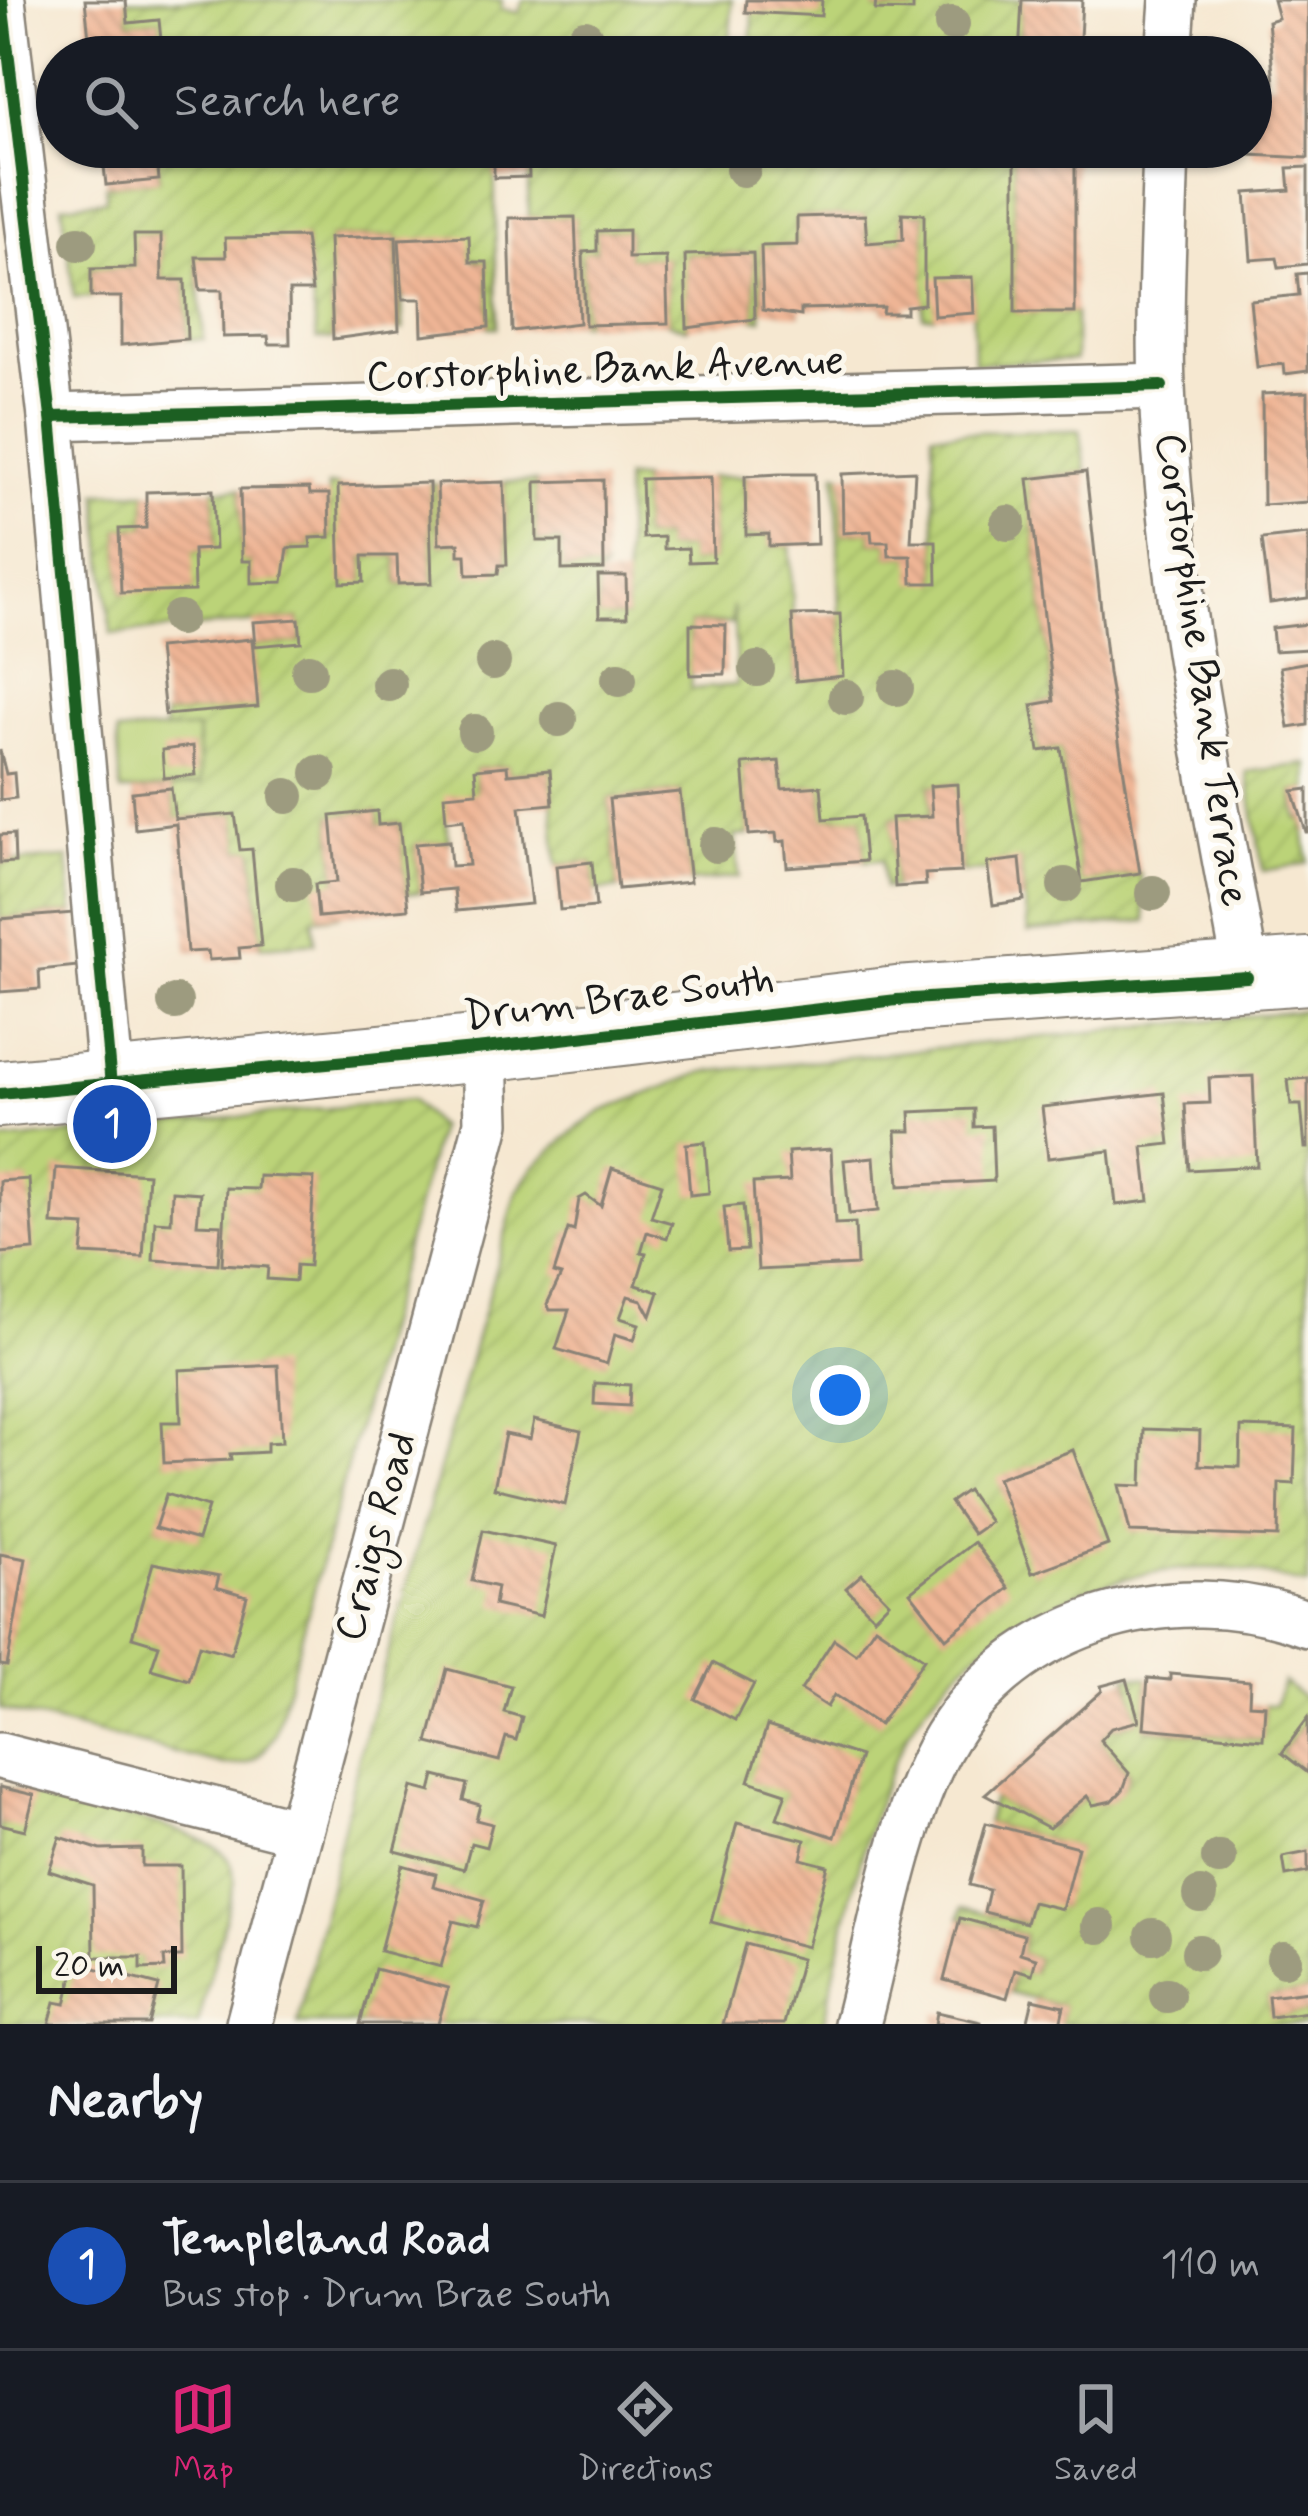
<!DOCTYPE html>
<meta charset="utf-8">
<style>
:root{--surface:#171b24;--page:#242831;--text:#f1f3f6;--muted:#9ea1a6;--line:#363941;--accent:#db2777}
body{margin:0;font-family:Mynerve,sans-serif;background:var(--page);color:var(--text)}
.scale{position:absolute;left:36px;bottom:30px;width:141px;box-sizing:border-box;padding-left:12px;border:6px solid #1c1c1c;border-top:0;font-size:33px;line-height:42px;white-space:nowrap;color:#1c1c1c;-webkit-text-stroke:9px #fbf7ec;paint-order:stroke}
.you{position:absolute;left:840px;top:1395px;width:42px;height:42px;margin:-30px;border:9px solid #fff;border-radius:50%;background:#1a73e8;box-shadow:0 0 0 18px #1a73e833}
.badge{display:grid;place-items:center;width:78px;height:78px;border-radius:50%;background:var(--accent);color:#fff;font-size:39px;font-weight:700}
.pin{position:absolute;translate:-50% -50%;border:6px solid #fff;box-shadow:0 3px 12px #0006}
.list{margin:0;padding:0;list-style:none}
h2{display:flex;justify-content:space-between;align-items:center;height:156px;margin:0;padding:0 48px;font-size:51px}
h2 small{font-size:39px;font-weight:400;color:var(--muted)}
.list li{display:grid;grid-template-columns:78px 1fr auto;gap:36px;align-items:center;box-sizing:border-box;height:168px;padding:0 48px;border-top:3px solid var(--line)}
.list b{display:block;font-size:45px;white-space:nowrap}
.list p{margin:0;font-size:39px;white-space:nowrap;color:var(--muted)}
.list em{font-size:39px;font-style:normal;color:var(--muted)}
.icon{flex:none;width:66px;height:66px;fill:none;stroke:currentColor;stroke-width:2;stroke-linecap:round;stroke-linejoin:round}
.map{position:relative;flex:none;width:1308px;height:2024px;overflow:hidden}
.search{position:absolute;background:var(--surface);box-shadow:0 3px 9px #0004;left:36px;right:36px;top:36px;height:132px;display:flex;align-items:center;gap:30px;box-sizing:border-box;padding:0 42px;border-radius:66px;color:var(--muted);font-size:45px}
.sheet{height:324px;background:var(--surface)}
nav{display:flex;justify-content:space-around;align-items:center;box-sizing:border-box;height:168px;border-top:3px solid var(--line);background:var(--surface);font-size:33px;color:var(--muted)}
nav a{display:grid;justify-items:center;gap:6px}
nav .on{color:var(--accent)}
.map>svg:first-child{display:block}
.green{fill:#bbd378;stroke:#6c784a;stroke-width:3}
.garden{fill:url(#garden-furrows);stroke:#6c784a;stroke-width:3;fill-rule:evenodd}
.building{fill:url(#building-back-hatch)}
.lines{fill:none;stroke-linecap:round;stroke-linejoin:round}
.minor-casing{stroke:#898276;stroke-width:50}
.secondary-casing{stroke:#898276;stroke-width:70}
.minor{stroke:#fff;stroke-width:45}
.secondary{stroke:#fff;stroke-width:66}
.cycleway-casing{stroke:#fbf7ec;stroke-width:20}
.cycleway{stroke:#1b5e20;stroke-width:12}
.tree{fill:#9d9b7f}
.labels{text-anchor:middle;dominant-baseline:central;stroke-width:10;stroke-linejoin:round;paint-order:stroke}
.street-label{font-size:42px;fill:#1c1c1c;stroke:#fbf7ec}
</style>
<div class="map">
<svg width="1308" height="2024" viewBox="0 0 1308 2024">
<defs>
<pattern id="garden-furrows" width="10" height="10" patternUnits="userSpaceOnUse" patternTransform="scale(3)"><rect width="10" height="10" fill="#bbd378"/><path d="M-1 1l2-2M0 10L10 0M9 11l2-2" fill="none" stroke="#a0b567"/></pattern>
<pattern id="building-back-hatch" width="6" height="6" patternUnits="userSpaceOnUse" patternTransform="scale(3)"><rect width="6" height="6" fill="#efb595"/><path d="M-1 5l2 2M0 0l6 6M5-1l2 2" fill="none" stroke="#cc9b80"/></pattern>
</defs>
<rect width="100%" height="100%" fill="#fbf7ec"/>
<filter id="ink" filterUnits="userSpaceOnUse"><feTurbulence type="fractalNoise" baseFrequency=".00833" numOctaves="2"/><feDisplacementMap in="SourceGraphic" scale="24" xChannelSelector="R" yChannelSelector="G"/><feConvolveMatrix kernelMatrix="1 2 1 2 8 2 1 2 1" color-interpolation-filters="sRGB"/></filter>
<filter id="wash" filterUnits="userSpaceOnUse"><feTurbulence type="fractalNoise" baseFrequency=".004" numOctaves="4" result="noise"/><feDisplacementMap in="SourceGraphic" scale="48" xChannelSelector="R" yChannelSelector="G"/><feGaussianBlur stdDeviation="2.7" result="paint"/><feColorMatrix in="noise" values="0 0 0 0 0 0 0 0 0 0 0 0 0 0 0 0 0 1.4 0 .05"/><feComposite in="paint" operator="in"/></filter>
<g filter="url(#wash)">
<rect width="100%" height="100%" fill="#f6e8d1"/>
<!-- green -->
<path class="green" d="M197,728L201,785L121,792L117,733Z"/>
<!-- garden -->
<g class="garden">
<path d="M126,0H502L501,9L519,13L523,0H732L729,57H183L181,49L162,50L159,20L128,23Z"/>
<path d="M822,0H876V10L912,11L913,0H1022L1019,57H751L753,12Z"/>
<path d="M174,147H494L497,327H489L487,263L400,240L403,330H399L396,236L330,238L333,339H317L305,238L226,257L196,258L204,339H187L185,280H162L160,235H135V268L91,269V297L74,298L62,205L106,200V185L159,180L157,158L175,155Z"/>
<path d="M528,147H1015V312L1075,313V360L974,363L972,278L934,316H923L924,213L902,214L903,240L867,243L865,216L797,217V245L761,247L762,319H755L753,253L686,255L687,328L668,323L666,258H628V231H597V251L583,253L585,323H579L575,218H529Z"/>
<path d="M1080,430L1086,472L1028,479L1054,701L1032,706L1039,751L1061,748L1082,882L1140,873L1146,921L1028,932L1020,860L989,871L961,872L956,784L930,786L932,816L892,818L895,887L884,888L882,860L865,861L861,817L824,819L821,786L782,789L778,761L743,764L749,835L735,836L739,877L690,882L680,792L609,799L618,889L594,891L592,862L557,865L550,770L508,774L507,766L475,769L477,792L446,821L449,841L415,845L420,892L406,894L399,823L378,825L377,811L331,816L340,915L313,919L315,942L261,946L253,849L240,850L235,814L175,819L171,788L201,784L197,729L164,730L165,715L257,706L252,646L301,642L299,619L111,634L98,493L146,492V528L119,529L122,593L193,550L215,548L213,490L240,489L242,560L251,561V582L288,559V548L310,547V538L330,537L328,486H338L364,582L363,556H397L398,584L432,583L429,484H437L439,544L459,543C468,558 490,567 507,564L504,482H536L537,541H562L563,570L604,569L598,577L599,616L626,617L625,478L641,479L643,538L664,537L665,549L688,548L690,562L713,560L711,477L745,476L746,535L769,534L770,546L790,545L796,680L842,676L836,472L842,474L843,533L871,531L872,542H888L890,556H911L937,582L933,433ZM733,605L737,685L691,689L690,624L732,623Z"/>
<path d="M1308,764V789L1293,792L1298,819H1303L1308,863L1263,871L1247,772Z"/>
<path d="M68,858L73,913L0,919V863Z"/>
<path d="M1308,1010V1585C1284,1581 1260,1571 1236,1569C1122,1558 990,1617 923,1710C869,1783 843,1935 823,2024H298L361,1749L517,1192L534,1167L577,1128L603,1111L704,1072Z"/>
<path d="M411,1100L438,1127L275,1735C260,1759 252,1766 224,1765L0,1709V1141Z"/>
<path d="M1127,1676L1148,1678L1145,1729L1262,1739L1265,1705H1275L1283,1682L1308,1701V1718L1282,1753L1308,1773V1852L1283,1858L1287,1876L1308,1872V1991L1268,1997L1271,2016L1308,2012V2024H1060L1063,2006L1009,1992L1015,1969L1033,1973L1036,1958L1020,1953L1024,1935L960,1918L963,1907L1025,1923L1031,1902L1077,1848L986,1823L993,1798L1049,1828L1087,1796L1094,1804C1115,1800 1122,1794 1129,1773L1100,1740L1111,1728L1138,1721Z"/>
<path d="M0,1787C47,1798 185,1824 219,1850C231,1858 234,1869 234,1882L198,2024H0Z"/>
</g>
<g id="blocks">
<!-- building -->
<g class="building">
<path d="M85,0H126L128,23L159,20L162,50L182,49L183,57H91Z"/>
<path d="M746,0H822L821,16L745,12Z"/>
<path d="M876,0H913V11L875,10Z"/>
<path d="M1022,0H1082L1079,57H1019Z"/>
<path d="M1273,0H1308V158L1251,155V85L1274,83L1268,21L1278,18Z"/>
<path d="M102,147H174L175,155L157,158L159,180L106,185Z"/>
<path d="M494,147H528L529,177L494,178Z"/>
<rect x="1015" y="147" width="60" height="166"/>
<path d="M1308,167V264L1279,267L1277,258L1251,260L1246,193L1290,190L1288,168Z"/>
<path d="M902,213L924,214V304L906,306V313H882L883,307L801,309V316L763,310L761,246L797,245V217L865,215L867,243L903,240Z"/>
<path d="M575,217L579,323L512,331L509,218Z"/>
<path d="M628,230V258L666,257L668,323L585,325L583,252L597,251V231Z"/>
<path d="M134,235H161L162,280H185L187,339L121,345V297H91V269L135,268Z"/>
<path d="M396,236L399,330L333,339L329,238Z"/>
<path d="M469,236L470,262H487L489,327L422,335L421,299H403L399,239Z"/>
<path d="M305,237L312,291H289L290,344H269L268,336L223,337L222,290H200L196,257H226L225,238Z"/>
<path d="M753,253L755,319L687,328L685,255Z"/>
<path d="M1308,273V371L1285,374L1284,364L1257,367L1250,300L1299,295L1297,274Z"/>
<path d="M972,277L974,313L934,316L932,278Z"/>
<path d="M1308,392V502L1263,505L1262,394Z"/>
<path d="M915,471L911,541H936L937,583H912L911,556H889L888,542H872L871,531L843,533L842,474Z"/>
<path d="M1086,472L1108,673L1140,873L1082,882L1061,748L1039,751L1032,705L1054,701L1028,479Z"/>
<path d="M779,474H815L817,544L769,546V534L746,535L745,476Z"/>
<path d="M711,477L713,561L689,562L688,548L664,549V537L643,538L641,479Z"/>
<path d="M603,480L604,569L562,570V541H537L536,482Z"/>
<path d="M504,482L507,565H499L498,574L467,575L466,555H459V543L439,544L437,484Z"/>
<path d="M429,483L432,583L398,584L397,556H363L364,582L341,583L338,486Z"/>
<path d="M309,488L310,494H329L330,537L310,538L311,547L288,548L283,582L251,583V561H242L240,489Z"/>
<path d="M213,490L215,549L193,550L194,591L121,593L119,529L146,528V492Z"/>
<path d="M1308,534V598L1270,603L1262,539Z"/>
<path d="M598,576H626L627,617H599Z"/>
<path d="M840,614L843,676L796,681L792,615Z"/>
<path d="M299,619L301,642L255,646L253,622Z"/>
<path d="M690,624L726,625L725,674L690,675Z"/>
<path d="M1308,624V649L1274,651L1272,628Z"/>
<path d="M252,639L258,707L165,715L158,648Z"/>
<path d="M1308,662V725L1289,728L1280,667Z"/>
<path d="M193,746L196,775L164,778L162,750Z"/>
<path d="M0,750L6,774L14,773L16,798L0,800Z"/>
<path d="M779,761L782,789L821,786L824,819L861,816L865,861L787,867L785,841L777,842L776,833L749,835L743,764Z"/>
<path d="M507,766L508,774L550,770L553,804L520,807L531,904L456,911L454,889L420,892L415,844L449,841L451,866L469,865L464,819L446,821L444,795L477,792L475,769Z"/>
<path d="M957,784L961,872L925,874L926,885L895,887L891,818L932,816L930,786Z"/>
<path d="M171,788L175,819L235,814L240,850L252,849L261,946L239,948L240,958L209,960L208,951L187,952L176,824L135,829L132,792Z"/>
<path d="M1308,789V832H1306L1293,791Z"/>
<path d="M680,792L690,882L618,889L609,799Z"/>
<path d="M377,811L378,825L399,823L408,909L318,917L315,884L337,882L331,816Z"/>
<path d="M14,834L15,862L0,863V835Z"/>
<path d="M1020,859L1024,900L993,905L987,863Z"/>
<path d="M592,862L596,907L560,910L556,866Z"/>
<path d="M73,913L78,966L39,970L40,989L0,992V919Z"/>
<path d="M1253,1076L1257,1166L1189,1170L1185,1104L1210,1103L1209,1078Z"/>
<path d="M1308,1078V1148H1305L1301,1105H1291L1288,1080Z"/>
<path d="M1164,1093L1170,1144L1143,1147L1149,1201L1116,1205L1110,1151L1048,1158L1042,1107Z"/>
<path d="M974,1109V1127L992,1126L994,1181L899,1186L896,1131H911L910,1112Z"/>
<path d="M705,1142L709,1193L690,1195L686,1144Z"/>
<path d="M831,1149L835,1224L855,1223L857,1265L758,1270L753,1183L790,1181L788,1152Z"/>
<path d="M874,1157L878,1211L849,1214L844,1160Z"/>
<path d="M56,1168L148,1174L143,1257L82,1254L85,1226L52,1224Z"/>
<path d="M612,1168L662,1184L651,1217L672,1223L667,1238L647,1232L641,1252L646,1253L636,1285L659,1292L651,1316L642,1300L628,1296L620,1318L639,1324L634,1340L615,1334L607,1364L556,1349L569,1310H550L547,1304L561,1275L554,1273L568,1229L574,1231L579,1199L586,1195L601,1206Z"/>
<path d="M259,1176L314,1178L309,1266L296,1265L295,1281L267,1279L268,1267L222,1264L226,1188L258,1189Z"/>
<path d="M29,1179L34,1250L0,1253V1181Z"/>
<path d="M172,1191L200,1193L197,1224L221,1225L218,1264L153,1260L155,1221L171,1222Z"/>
<path d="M743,1205L747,1250L728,1251L724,1207Z"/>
<path d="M278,1365L282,1442L267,1443V1452L230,1454L231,1460L164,1463L162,1422H181L179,1370Z"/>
<path d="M595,1383L630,1385L629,1406L594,1404Z"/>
<path d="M534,1420L581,1431L565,1505L494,1488L505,1434L530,1439Z"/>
<path d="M1241,1427L1296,1429L1294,1484L1279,1483L1278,1537L1130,1532L1119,1485L1142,1486L1144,1429L1200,1431L1199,1465L1240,1467Z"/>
<path d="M1073,1450L1108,1545L1032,1573L997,1478Z"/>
<path d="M967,1490L990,1522L973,1534L950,1502Z"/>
<path d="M166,1494L208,1507L198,1540L155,1528Z"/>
<path d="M483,1530L556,1546L541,1616L494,1605L497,1587L472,1581Z"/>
<path d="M974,1542L1009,1588L946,1638L910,1592Z"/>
<path d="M0,1554L26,1559L7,1666L0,1665Z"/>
<path d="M153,1563L219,1576L216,1587L247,1596L231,1654L199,1645L189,1680L151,1669L159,1645L132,1637Z"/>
<path d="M862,1574L889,1602L874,1617L846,1588Z"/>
<path d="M875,1626L924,1659L879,1725L834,1695L827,1707L801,1690L834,1639L856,1654Z"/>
<path d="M713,1663L754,1684L735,1720L695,1699Z"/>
<path d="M447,1669L511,1686L504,1712L522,1717L516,1740L506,1737L499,1761L428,1743Z"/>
<path d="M1170,1674L1250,1681L1249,1704L1265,1705L1263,1739L1144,1728L1148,1678L1170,1680Z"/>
<path d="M1127,1679L1139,1721L1111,1728L1100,1740L1129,1773L1123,1790L1112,1801L1093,1805L1087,1796L1049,1828L985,1794L1102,1691L1101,1686Z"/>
<path d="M1308,1718V1773L1282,1753Z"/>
<path d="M767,1726L860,1756L835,1837L777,1818L786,1793L749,1781Z"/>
<path d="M435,1776L467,1784L463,1800L480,1805L476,1820L492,1824L486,1847L471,1843L464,1869L395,1851L412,1787L431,1792Z"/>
<path d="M0,1787L34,1795L25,1830L0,1824Z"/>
<path d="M737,1823L805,1840L801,1859L828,1866L807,1947L711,1922Z"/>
<path d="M986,1823L1078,1847L1062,1909L1032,1902L1026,1923L984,1912L989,1890L969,1885Z"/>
<path d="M60,1837L101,1850L142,1849V1866H181L182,1957H164L165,1968L141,1969V1957H94L93,1885L49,1871Z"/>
<path d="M1308,1852V1872L1286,1876L1283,1857Z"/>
<path d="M402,1865L436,1874L433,1886L484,1900L477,1927L453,1921L441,1967L380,1951Z"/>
<path d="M960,1918L1024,1935L1020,1953L1036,1958L1032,1974L1015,1969L1007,1998L944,1980Z"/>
<path d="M745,1944L801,1959L784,2024H723Z"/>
<path d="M76,1963L159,1985L149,2024H49L55,2002L66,2004Z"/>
<path d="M375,1969L448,1988L438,2024H360Z"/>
<path d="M1308,1991V2012L1270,2017L1268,1996Z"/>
<path d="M1033,1999L1064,2006L1060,2024H1027Z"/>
<path d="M937,2012L981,2022V2024H935Z"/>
</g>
</g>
</g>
<g filter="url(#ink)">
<use href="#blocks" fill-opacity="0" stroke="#898276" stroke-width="3"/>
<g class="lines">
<!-- minor casing -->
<g class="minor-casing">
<g id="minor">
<path d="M2,0L51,417L111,1086"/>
<path d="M1169,57L1173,0"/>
<path d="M1166,147C1164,226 1159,307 1162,386C1169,584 1212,783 1247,977"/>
<path d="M51,417L1162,386"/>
<path d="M0,1756L299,1832"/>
<path d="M249,2024L487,1123L485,1048"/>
<path d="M857,2024C880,1937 894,1842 933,1761C1000,1622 1170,1572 1308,1624"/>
</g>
</g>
<!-- secondary casing -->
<g class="secondary-casing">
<path id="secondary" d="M0,1094L485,1048L897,1000L1308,971"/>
</g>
<!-- minor -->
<use href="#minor" class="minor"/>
<!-- secondary -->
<use href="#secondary" class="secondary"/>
<!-- cycleway casing -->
<g class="cycleway-casing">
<g id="cycleway">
<path d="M2,0L51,417L111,1086"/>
<path d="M51,417L1162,386"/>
<path d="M0,1094L485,1048L897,1000L1247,977"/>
</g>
</g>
<!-- cycleway -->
<use href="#cycleway" class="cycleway"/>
</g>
<!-- trees -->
<g class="tree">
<circle cx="952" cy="24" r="18"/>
<circle cx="585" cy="37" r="18"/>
<circle cx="743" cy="169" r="18"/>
<circle cx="79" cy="243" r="18"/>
<circle cx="1008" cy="523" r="18"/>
<circle cx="179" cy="618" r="18"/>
<circle cx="493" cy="662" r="18"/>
<circle cx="757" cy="669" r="18"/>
<circle cx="309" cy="671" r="18"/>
<circle cx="619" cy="679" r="18"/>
<circle cx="389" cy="684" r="18"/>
<circle cx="896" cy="688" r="18"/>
<circle cx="846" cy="697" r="18"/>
<circle cx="559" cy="719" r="18"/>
<circle cx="475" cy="732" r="18"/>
<circle cx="319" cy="773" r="18"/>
<circle cx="287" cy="796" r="18"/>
<circle cx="716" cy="845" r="18"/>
<circle cx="293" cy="884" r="18"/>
<circle cx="1065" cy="885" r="18"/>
<circle cx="1153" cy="893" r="18"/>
<circle cx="175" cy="1002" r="18"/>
<circle cx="1219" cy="1858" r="18"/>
<circle cx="1200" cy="1895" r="18"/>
<circle cx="1099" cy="1926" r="18"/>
<circle cx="1153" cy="1936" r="18"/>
<circle cx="1199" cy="1952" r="18"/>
<circle cx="1284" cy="1959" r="18"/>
<circle cx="1167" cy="1995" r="18"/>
</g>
</g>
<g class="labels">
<!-- street labels -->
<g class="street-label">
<text transform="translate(605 370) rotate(-2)">Corstorphine Bank Avenue</text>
<text transform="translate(1201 670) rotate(82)">Corstorphine Bank Terrace</text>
<text transform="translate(619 999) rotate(-7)">Drum Brae South</text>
<text transform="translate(377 1537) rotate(-75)">Craigs Road</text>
</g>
</g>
</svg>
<div class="scale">20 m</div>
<div class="you"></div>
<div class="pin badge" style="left:112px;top:1124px;background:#1a4fb4">1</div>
<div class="search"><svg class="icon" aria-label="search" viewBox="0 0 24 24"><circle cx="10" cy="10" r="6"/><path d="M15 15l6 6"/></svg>Search here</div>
</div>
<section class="sheet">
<h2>Nearby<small></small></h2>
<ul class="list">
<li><span class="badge" style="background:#1a4fb4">1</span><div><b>Templeland Road</b><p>Bus stop · Drum Brae South</p></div><em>110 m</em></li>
</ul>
</section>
<nav>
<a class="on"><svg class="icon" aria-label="map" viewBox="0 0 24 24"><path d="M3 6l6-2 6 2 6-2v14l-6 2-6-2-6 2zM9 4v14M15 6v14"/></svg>Map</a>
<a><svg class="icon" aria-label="directions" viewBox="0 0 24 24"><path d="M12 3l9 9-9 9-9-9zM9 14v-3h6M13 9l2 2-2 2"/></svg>Directions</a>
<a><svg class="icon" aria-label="saved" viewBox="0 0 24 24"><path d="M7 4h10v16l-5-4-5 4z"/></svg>Saved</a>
</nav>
